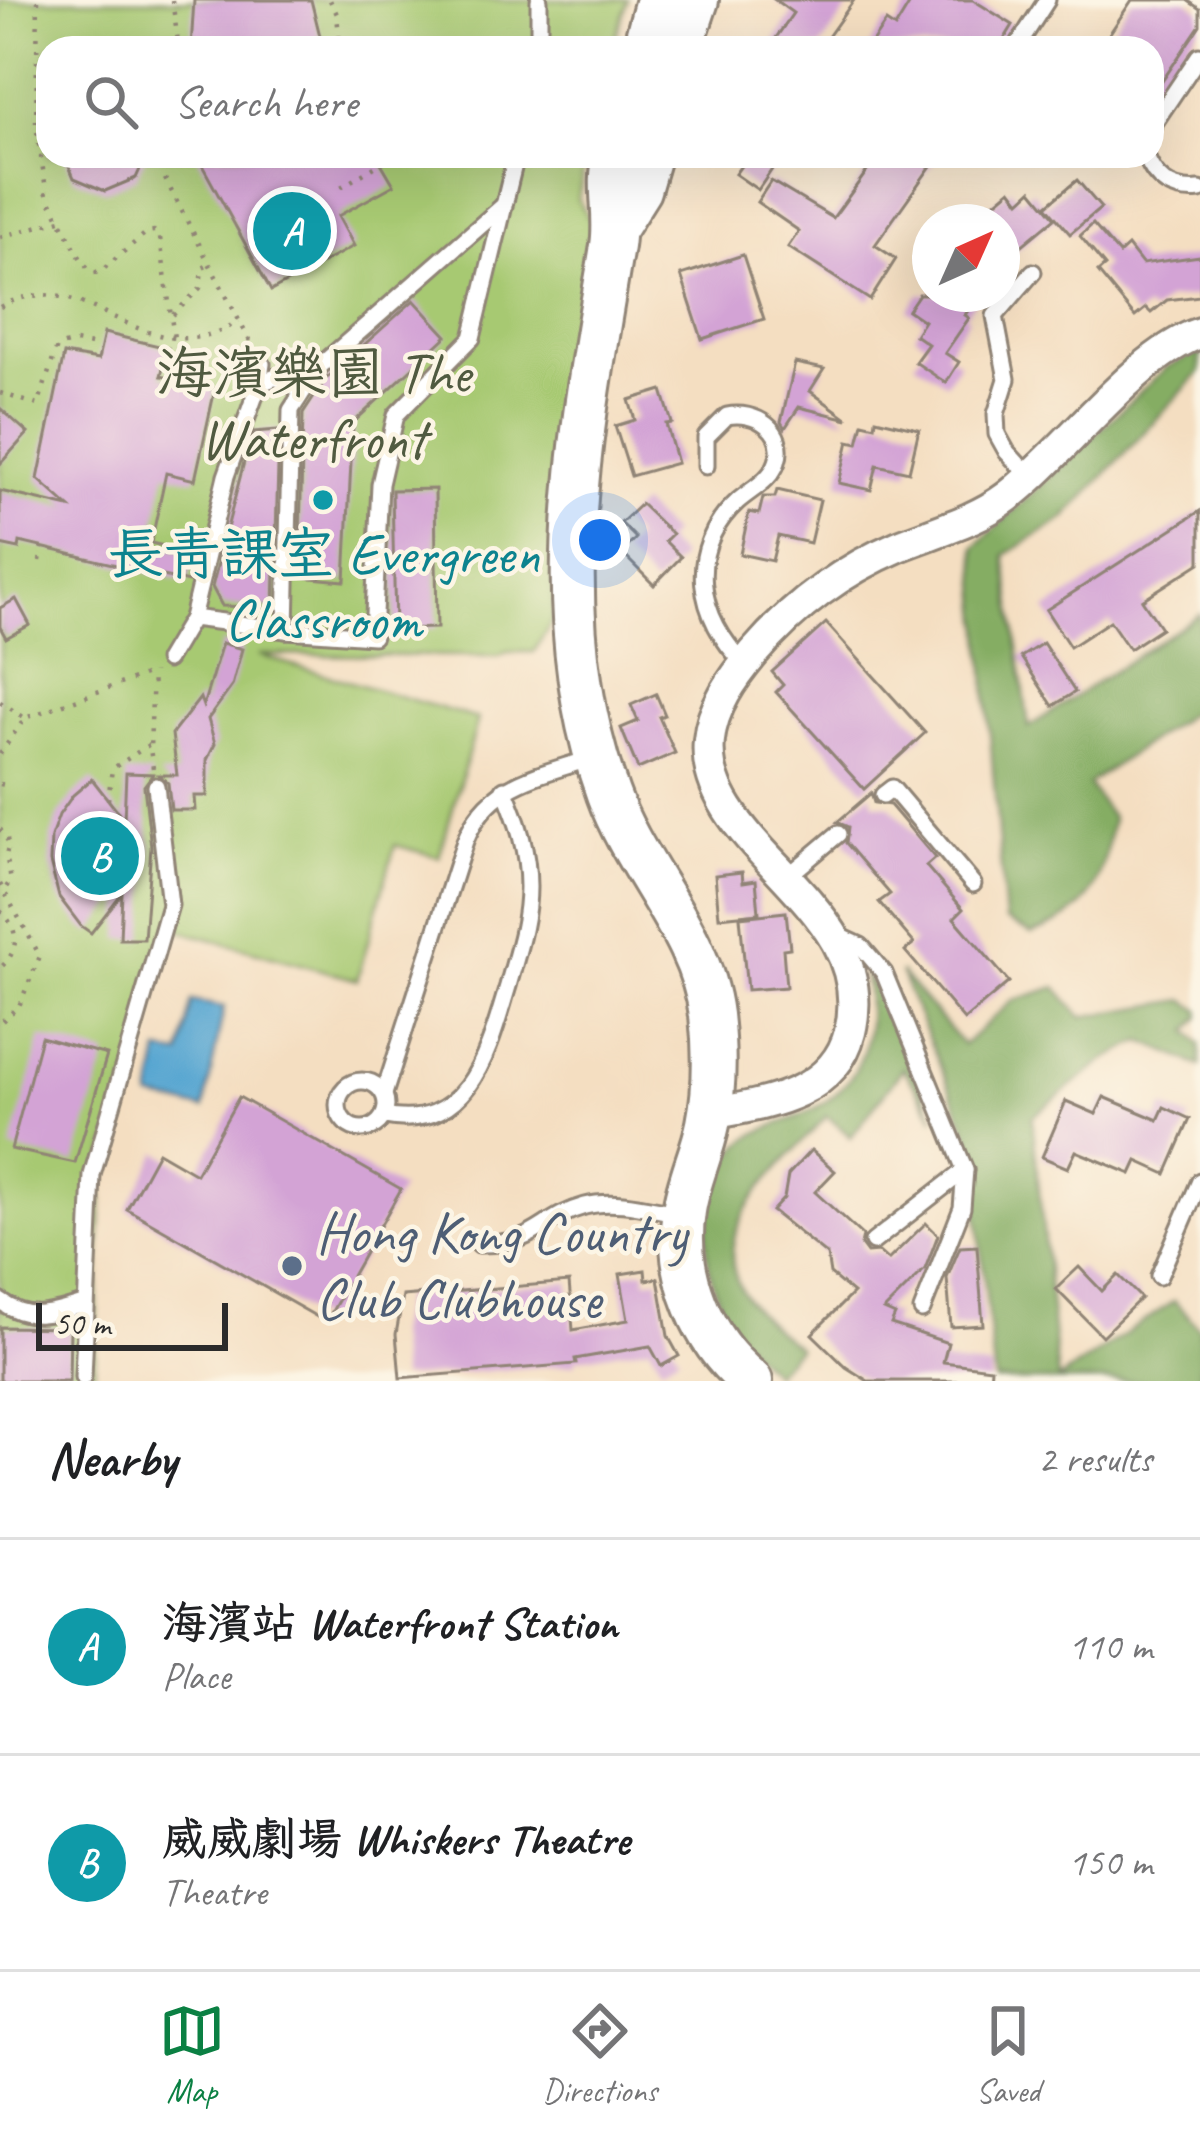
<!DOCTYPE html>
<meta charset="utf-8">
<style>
:root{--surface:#fff;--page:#f2f2f2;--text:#202124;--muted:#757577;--line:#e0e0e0;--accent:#0b8043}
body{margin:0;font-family:Caveat,"LXGW WenKai TC",sans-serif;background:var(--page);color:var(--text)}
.compass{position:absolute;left:912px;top:204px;width:108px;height:108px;border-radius:50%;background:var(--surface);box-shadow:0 12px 48px #0002;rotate:45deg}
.scale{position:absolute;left:36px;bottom:30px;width:192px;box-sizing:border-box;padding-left:12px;border:6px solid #2b2b2b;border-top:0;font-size:33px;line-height:42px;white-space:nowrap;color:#2b2b2b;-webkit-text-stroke:9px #fcf5e5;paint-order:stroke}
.you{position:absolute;left:600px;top:540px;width:42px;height:42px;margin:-30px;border:9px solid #fff;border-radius:50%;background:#1a73e8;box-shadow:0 0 0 18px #1a73e833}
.badge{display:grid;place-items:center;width:78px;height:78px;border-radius:50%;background:var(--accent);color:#fff;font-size:39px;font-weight:700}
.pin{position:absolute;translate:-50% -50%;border:6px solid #fff;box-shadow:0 3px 12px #0006}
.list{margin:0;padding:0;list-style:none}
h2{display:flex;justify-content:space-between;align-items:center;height:156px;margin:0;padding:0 48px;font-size:51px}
h2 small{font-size:39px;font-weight:400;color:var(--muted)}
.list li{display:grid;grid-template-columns:78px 1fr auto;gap:36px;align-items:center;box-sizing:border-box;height:216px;padding:0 48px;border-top:3px solid var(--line)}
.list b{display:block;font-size:45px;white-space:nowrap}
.list p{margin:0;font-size:39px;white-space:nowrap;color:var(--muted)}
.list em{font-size:39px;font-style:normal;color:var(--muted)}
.icon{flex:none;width:66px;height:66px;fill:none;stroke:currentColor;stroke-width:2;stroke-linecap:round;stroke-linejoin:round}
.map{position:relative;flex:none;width:1200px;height:1381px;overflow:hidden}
.search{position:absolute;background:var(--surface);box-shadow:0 12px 48px #0002;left:36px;right:36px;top:36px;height:132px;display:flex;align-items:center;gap:30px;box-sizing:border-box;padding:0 42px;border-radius:36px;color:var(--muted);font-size:45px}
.sheet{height:588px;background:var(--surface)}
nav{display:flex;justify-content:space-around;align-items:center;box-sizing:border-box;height:168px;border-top:3px solid var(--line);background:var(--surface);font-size:33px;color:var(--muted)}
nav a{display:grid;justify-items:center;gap:6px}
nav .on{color:var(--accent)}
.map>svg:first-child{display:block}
.green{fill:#a7c972;stroke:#697a4e;stroke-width:3}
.forest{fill:#85ad64;stroke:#586c48;stroke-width:3}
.water{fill:#57a6d1;stroke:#41687e;stroke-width:3}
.building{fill:#d3a3d5}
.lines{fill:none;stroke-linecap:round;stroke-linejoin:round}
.service-casing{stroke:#908476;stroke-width:21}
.minor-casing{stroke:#908476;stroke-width:36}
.secondary-casing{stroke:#908476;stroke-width:48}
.path{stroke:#908476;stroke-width:4.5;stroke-dasharray:3 9;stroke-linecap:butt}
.service{stroke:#fff;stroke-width:15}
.minor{stroke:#fff;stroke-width:30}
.secondary{stroke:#fff;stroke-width:42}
.culture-dot{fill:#0f9aa8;stroke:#fcf5e5;stroke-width:4.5}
.service-dot{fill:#5c6f8a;stroke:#fcf5e5;stroke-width:4.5}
.labels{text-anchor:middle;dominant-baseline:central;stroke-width:9;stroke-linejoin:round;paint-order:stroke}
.park-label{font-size:57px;fill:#505a40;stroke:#fcf5e5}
.culture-label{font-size:57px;fill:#0d838f;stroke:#fcf5e5}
.service-label{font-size:57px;fill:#4e5e75;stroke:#fcf5e5;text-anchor:start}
</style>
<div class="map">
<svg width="1200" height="1381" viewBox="0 0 1200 1381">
<rect width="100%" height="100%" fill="#fcf5e5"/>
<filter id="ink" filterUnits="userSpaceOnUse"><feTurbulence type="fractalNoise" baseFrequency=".00833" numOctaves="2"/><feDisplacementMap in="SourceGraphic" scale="24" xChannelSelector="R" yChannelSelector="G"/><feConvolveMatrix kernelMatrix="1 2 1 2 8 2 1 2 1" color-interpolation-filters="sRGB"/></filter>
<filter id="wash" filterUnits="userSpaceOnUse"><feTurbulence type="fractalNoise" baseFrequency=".004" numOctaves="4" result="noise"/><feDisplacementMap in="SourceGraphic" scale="48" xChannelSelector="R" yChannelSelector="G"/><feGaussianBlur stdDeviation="2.7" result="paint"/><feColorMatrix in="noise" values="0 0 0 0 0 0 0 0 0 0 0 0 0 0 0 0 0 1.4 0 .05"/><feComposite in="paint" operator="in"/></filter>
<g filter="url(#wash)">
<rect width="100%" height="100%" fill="#f4dec1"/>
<!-- green -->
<path class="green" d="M0,0H628L612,48H48V156H586L578,199L592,224L555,480L553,619L534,652H507L499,656L258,655L478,719L439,857L395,845L357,980L175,929L104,1159L94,1381H0Z"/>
<!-- forest -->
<g class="forest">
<path d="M1200,352V372L1064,519L1005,555L1029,727L1200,614V706L1088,784L1112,819C1101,882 1097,910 1032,934L1005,920L975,547L1167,367Z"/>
<path d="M864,970L892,1020L935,1118L903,1068L851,1137L827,1116C751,1197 673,1259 798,1347L774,1373C719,1327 688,1252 718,1183C725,1168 730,1155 742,1144C758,1129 780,1124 800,1116C867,1086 876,1036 864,970Z"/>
<path d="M900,972L963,1045L1012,1001L1056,987L1082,1017L1184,1000L1200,1010V1017L1189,1031L1200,1044V1066L1142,1041L1107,1059L1032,1117L1058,1380L1174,1301L1200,1329V1381H995L969,1134Z"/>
</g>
<!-- water -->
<path class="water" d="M192,1001L224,1007L204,1109L151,1098L160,1052L181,1055Z"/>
<g id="blocks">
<!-- building -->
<g class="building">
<path d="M194,0H311L323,48H191Z"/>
<path d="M775,0H854L820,48H769L793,13Z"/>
<path d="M912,0H973L1013,25L999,48H868L886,22L895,28Z"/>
<path d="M1132,0H1187L1200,9V25L1152,96V48H1100Z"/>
<path d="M65,156H146L136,178L105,191L74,178Z"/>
<path d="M197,156H377L394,185L338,216L354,246L271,291Z"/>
<path d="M748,156H781L758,190L735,174Z"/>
<path d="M878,156H938L875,245L896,259L870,300L788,247L799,231L757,202L771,181L833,218Z"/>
<path d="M1077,180L1101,208L1070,234L1046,206Z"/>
<path d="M1011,189L1020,201L1032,190L1055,218L1002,262V222H972Z"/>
<path d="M1093,224L1119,254L1128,246L1142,264L1200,256V296L1167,300L1151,313L1146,308L1135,317L1098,272L1105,266L1080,236Z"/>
<path d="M743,255L764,319L702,339L681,275Z"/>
<path d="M919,294H980L965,315L969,318L945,353L959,362L946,383L915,362L928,344L915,335L924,321L908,310Z"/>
<path d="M414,300L447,336L353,423L345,581L299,577L303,414L326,379Z"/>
<path d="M104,333L168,348L161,376L215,389L195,480L166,473L151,543L195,553L188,582L20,542L19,549L0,545V491L69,507L38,479L64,354L98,360Z"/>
<path d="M795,363L824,369L810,391L848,419L799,407L785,428L781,422Z"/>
<path d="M662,390L672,423L666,424L677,463L631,476L615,426L635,420L629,400Z"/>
<path d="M0,408L28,433L0,464Z"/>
<path d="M876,419L919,429L909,472L877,465L871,490L839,483L849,441L858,443L863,423L875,426Z"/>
<path d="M279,430L274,608L222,606L212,587L245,458L254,432Z"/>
<path d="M435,489L437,628L395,629L392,490Z"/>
<path d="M777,490L820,500L810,543L778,536L772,561L740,554L749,512L759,514L763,497H775Z"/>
<path d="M641,504L672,534L665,541L681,557L654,585L622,553L636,538L621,523Z"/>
<path d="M1200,511V563L1142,600L1161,628L1129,649L1110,621L1070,647L1046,610Z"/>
<path d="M16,599L30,625L6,638L0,627V608Z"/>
<path d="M826,623L925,733L864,789L776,692L783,685L772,672Z"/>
<path d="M222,643L242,649L232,686L208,719L215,744L207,760V796H194L195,810H171L168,783L159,775H177L172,734L200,698L203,706Z"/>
<path d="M1043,643L1075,692L1053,706L1021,657Z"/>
<path d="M656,694L665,715L659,717L675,753L638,769L621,728L638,721L631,705Z"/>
<path d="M126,773L153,774L144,786L151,847L144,939H120L122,893L91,933L81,926L59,897L50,862L51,837L59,815L73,795L92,779L124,820Z"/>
<path d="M871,793L874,803L890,805L935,858L926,866L963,909L954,918L1009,982L964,1020L905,951L914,943L879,902L890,894L846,843L848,827L837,822Z"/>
<path d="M742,872L743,882L756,880L759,913L719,917L715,875Z"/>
<path d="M786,912L790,948L783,949L786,987L747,990L740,917Z"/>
<path d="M41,1037L107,1055L75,1163L11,1149Z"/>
<path d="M239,1097L401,1189L326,1322L127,1209L158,1152L196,1174Z"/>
<path d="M1104,1097L1158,1120L1164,1107L1190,1119L1166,1174L1137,1161L1131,1174L1076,1151L1068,1168L1042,1157L1066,1101L1096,1114Z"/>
<path d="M811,1150L835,1171L815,1192L863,1236L861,1245L867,1253L879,1252L888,1260L926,1223L938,1235L925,1269L884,1310L895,1315L891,1324L948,1343L943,1362L991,1368L990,1381H868L846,1367L812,1334L853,1293L830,1274L827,1255L772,1211L784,1198L788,1175Z"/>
<path d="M977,1246L983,1325L951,1327L947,1278L960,1247Z"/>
<path d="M1079,1267L1102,1291L1118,1275L1141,1298L1102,1336L1056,1289Z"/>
<path d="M645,1270L646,1280L658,1278L668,1336L679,1356L661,1366L650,1346L575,1359L576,1364L400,1378L396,1334L403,1296L569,1282L573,1330L628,1320L620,1274Z"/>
<path d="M0,1327L70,1328L69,1381H0Z"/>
</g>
</g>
</g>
<g filter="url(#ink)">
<use href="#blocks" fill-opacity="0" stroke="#908476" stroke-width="3"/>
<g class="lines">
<!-- service casing -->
<g class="service-casing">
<g id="service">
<path d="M539,48V0"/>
<path d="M1016,48L1047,0"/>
<path d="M1152,126L1199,56"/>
<path d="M1146,156C1155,181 1173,193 1200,190"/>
<path d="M259,384L276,377L301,390"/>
<path d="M706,466V437L727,416C754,410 788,430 777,462C771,480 752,489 738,501C685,549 697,618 745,664"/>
<path d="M1030,477L1007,452L997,434L996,414L1007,379L995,316L1033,272"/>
<path d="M192,618L286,630L373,636L380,484L396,415L472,338L516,156"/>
<path d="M286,630L291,410L319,367L503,206"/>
<path d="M167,660L192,618L226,476L259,384L262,364"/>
<path d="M883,795L892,788L973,884"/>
<path d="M787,877L838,834"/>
<path d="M835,934L861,946L884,973L965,1170L962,1208L922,1310"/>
<circle cx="362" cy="1105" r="24"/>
<path d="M384,1094L465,841C488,782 538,776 592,758"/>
<path d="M384,1116C471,1133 489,1048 508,986C517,953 528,922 528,887C528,852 518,821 504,789"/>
<path d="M873,1242L965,1170"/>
<path d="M479,1244C539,1245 538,1219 585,1206C616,1198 651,1209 681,1214"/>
<path d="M1159,1276L1200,1181"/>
<path d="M0,1301C29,1322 51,1314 83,1304"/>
<path d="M83,1377L92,1175L170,905L156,786"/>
</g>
</g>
<!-- minor casing -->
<g class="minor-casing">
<path id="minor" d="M710,1114C764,1104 834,1096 850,1032C881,904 698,848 709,740C712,707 733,678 754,653C795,605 841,571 899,546C936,531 975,521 1007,497C1064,454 1136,354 1200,333"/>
</g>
<!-- secondary casing -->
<g class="secondary-casing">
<g id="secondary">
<path d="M644,48L657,0"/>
<path d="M681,48L697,0"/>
<path d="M615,156C607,186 617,215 612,246C582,427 543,615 608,794C635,870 701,933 711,1015C715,1051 715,1089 708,1124C702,1154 688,1181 684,1211C674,1275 702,1341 751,1381"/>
<path d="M615,228L639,190L649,156"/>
</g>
</g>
<!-- path -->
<g class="path">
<path d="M38,0L36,125L47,195L83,263L94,273L100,272L147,232L154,231L160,238L174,338"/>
<path d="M172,0L179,48"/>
<path d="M330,0L337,14L340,48"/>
<path d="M158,156L162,173L254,349"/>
<path d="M341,187L393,156"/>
<path d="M0,237L61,220"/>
<path d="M0,307C90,258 141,382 239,321"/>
<path d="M173,315L200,288L202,268L209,265"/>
<path d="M0,393L38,405L57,347L75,342L92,345"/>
<path d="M40,561L42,548"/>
<path d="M0,702L25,718"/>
<path d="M0,754L25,718L153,672"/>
<path d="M153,768L150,749L153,672"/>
<path d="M0,784L5,785"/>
<path d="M108,800L112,769L150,744"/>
<path d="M0,829L9,843L6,855L11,880L5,889"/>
<path d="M0,884L40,956L19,1006L0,1023"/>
<path d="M0,911C20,928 20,951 0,968"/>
</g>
<!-- service -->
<use href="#service" class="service"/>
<!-- minor -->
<use href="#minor" class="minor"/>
<!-- secondary -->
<use href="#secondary" class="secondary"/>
</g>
</g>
<!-- markers -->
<circle class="culture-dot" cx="323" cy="500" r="12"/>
<circle class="service-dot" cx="292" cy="1266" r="12"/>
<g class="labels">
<!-- park labels -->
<g class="park-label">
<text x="313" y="373">海濱樂園 The<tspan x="313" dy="66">Waterfront</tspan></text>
</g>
<!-- culture labels -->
<g class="culture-label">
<text x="323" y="554">長青課室 Evergreen<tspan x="323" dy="66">Classroom</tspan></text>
</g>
<!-- service labels -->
<g class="service-label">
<text x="316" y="1233">Hong Kong Country<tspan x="316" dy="66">Club Clubhouse</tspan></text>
</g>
</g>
</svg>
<svg class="compass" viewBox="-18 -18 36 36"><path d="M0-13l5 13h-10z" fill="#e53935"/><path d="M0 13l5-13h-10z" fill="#757577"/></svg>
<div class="scale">50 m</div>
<div class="you"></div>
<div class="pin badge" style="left:292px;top:231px;background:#0f9aa8">A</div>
<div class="pin badge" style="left:100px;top:856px;background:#0f9aa8">B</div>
<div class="search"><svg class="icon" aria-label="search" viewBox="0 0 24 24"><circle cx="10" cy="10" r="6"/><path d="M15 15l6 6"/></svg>Search here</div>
</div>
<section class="sheet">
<h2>Nearby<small>2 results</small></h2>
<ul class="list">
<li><span class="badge" style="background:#0f9aa8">A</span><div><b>海濱站 Waterfront Station</b><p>Place</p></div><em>110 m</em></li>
<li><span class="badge" style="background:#0f9aa8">B</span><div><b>威威劇場 Whiskers Theatre</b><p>Theatre</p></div><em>150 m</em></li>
</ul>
</section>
<nav>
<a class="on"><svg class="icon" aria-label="map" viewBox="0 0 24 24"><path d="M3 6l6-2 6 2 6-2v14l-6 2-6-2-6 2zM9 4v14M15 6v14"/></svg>Map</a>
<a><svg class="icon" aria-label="directions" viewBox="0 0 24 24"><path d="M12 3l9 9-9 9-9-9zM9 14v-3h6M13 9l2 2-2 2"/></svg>Directions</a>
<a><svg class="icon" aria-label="saved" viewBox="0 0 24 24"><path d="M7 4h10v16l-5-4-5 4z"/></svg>Saved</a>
</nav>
